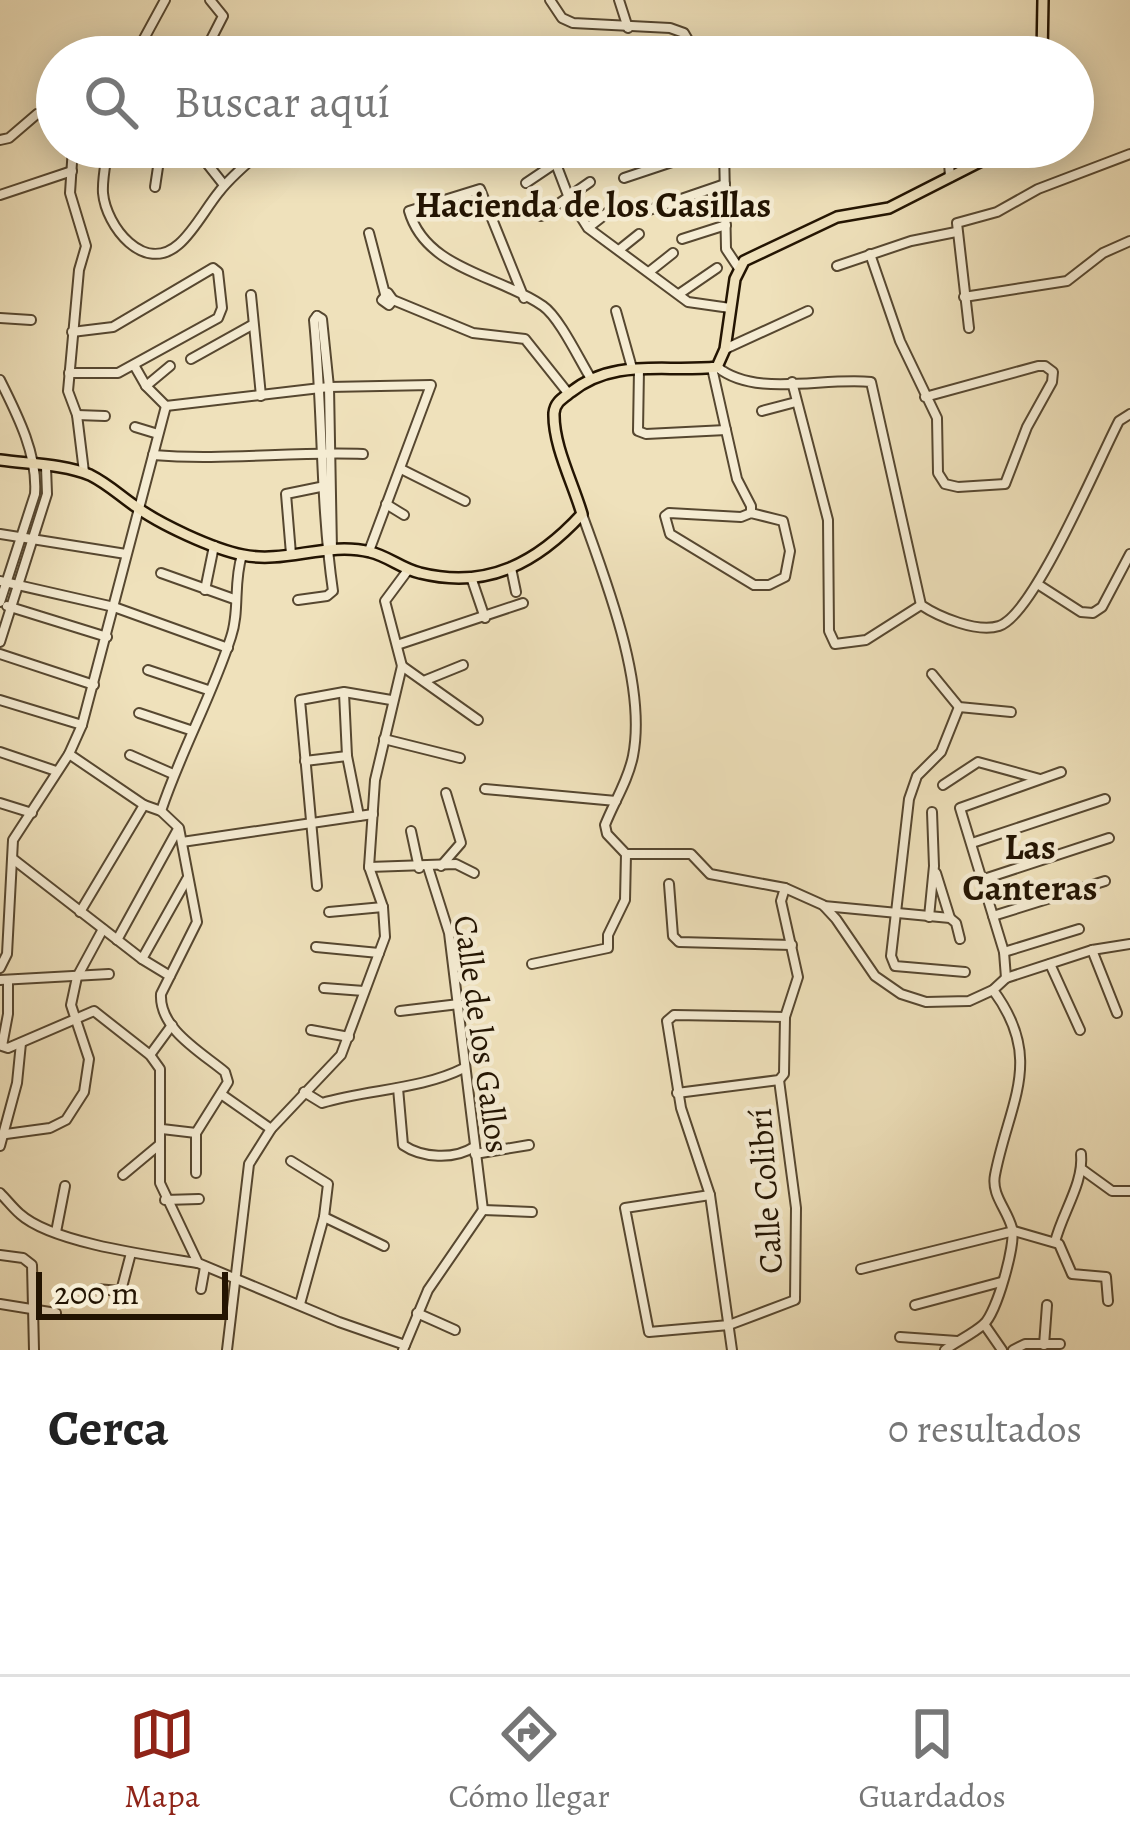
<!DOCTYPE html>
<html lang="es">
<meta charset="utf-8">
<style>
:root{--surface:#fff;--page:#f6f6f6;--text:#222;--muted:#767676;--line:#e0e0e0;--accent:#8f2418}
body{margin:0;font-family:Alegreya,serif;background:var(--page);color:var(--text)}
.scale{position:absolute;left:36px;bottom:30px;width:192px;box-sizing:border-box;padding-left:12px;border:6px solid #231402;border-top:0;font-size:33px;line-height:42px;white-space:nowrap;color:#231402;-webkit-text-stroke:9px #f5ecd3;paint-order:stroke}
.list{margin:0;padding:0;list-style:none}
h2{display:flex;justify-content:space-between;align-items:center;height:156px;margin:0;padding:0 48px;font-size:51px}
h2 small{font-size:39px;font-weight:400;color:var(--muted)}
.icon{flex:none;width:66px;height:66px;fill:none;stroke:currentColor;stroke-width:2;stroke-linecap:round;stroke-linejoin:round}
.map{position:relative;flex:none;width:1130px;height:1350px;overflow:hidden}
.search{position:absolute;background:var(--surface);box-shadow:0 6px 30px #0003;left:36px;right:36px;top:36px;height:132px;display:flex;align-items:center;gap:30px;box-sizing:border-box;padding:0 42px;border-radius:66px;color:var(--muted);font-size:45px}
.sheet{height:324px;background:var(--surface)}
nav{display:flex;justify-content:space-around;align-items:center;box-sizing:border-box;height:168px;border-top:3px solid var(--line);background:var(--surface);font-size:33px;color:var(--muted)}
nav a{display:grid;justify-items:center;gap:6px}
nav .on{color:var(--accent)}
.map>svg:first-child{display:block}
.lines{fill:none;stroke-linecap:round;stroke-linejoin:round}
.minor-casing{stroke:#564730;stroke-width:12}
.major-casing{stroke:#231402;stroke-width:14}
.minor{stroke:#f5ecd3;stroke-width:8}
.major{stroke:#efe1bb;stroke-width:9}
.labels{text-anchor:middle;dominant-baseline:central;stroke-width:9;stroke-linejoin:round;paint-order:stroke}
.street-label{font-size:33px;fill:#231402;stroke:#f5ecd3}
.neighbourhood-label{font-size:36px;font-weight:bold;fill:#231402;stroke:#f5ecd3}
</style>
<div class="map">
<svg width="1130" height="1350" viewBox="0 0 1130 1350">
<rect width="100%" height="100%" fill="#efe1bb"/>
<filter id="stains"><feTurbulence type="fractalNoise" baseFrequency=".00167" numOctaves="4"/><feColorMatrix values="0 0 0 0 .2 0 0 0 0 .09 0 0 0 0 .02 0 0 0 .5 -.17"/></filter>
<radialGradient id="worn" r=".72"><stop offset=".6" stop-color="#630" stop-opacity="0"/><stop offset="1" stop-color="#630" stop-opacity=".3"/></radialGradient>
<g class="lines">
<!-- minor casing -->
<g class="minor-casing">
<g id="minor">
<path d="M550,0L562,18L573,23L670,28L684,33L698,57"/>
<path d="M619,0L628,28"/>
<path d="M134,57L165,0"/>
<path d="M202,57L223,16L210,0"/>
<path d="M0,140L9,138L37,114"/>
<path d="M73,147L70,193L86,246L79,270L68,391L77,415L84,472"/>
<path d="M108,147C106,162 102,179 103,193C106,226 144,275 179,244C194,231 206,208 219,192C232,175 250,161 266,147"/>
<path d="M194,147L224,185"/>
<path d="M545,147L556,164L569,198L588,228L688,302L730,308"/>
<path d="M724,147L726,249L738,267"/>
<path d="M948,147L950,177"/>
<path d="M509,154L518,147"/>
<path d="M624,178L717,147"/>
<path d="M526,183L578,148"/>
<path d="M155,187L161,147"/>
<path d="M0,195L72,171"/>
<path d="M649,210L725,184"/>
<path d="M541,216L590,182"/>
<path d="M589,227L616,206"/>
<path d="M369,233L385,294"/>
<path d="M682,239L726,225"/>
<path d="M619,250L639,234"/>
<path d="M870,254L900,341L937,418L938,473L945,484L958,487L1005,484L1027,427L1052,382L1053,372L1045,366H1038L925,397"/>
<path d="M837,266L911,241L956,232"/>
<path d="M649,272L673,253"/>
<path d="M388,293L393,300L389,305L382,300Z"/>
<path d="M679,294L717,268"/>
<path d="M251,295L261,396"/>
<path d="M964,297L1067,281L1103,253L1130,241"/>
<path d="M524,298L480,189L409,211C426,270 499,275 543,306C559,317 579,359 590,377"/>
<path d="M393,300L473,333L525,339L568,393"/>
<path d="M616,311L632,368"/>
<path d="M317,316L322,319L329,387L332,550"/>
<path d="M0,318L31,320"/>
<path d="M969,328L957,223L997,212L1038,189L1130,154"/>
<path d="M725,349L808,311"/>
<path d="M191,359L252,325"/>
<path d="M134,365L146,386L166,406"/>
<path d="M717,367C756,398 821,377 871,382L921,605C939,617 977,633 999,626C1034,615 1098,461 1119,421L1130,414"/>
<path d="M712,368L737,479L751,506V513"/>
<path d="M639,369L638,431L646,434L726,430"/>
<path d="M69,373H118L218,318L222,308L218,272L213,268L113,327L72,332"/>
<path d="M0,380C17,414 38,455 35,494L0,602"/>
<path d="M792,382L828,520L829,631L835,644L866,640L921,605"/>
<path d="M146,386L170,366"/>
<path d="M166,406L329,387L431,385L369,551"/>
<path d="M762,411L796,402"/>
<path d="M77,415L105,416"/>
<path d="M135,427L158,434"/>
<path d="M153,455C223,461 293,451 363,454"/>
<path d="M401,469L465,501"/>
<path d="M386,504L404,515"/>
<path d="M669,513L741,517L751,513L783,521L790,551L785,577L769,585H754L670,534L665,516Z"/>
<path d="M582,514C606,581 647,685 633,756C628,781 614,802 605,825L607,834L626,854H691L710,874L785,888L823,905L836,919L875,976L901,994L926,1002L969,1001L993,990L1006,978L1092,950L1130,944"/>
<path d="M0,534L126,554"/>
<path d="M291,554L286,494L325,486"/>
<path d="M511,568L516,592"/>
<path d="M161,573L234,599"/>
<path d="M471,577L485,618"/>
<path d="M0,581L114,607L228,648"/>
<path d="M1039,585L1081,612L1093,613L1102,607L1130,554"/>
<path d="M205,590L214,546"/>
<path d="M298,600L327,596L333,591C320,502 323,411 314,320L317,316"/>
<path d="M7,606L107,637"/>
<path d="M0,642L47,494L46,467"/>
<path d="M397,645L523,603"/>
<path d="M0,654L94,685"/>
<path d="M402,666L478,720"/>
<path d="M148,670L208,690"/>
<path d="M932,674L959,707L1011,712"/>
<path d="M426,680L463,665"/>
<path d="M344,693L347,756L359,816"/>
<path d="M0,700L82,725"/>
<path d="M959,707L941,752L917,776L909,799L891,956L895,966L965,972"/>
<path d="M139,713L190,730"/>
<path d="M384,739L460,758"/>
<path d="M0,752L56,771"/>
<path d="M69,754L144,805L161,811L179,828L197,922L161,994C159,1029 201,1052 225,1072L228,1082L196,1133V1173"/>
<path d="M130,755L173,774"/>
<path d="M305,761L347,756"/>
<path d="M943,785L978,762L1040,779"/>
<path d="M485,789L616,801"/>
<path d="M0,803L32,813"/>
<path d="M161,811C181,751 212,696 231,637C240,611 233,583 242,555"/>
<path d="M411,831L419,868"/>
<path d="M182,842L373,814"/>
<path d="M972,843L1105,799"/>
<path d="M13,859L142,959L170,976"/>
<path d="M441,866L461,843L446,793"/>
<path d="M369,867L456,864L474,873"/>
<path d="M428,867L449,933L483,1210"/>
<path d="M936,873L950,918"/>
<path d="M984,879L1109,838"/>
<path d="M669,884L673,936L679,942L792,945"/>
<path d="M317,886L300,700L344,692L391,700"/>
<path d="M824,906L950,918L956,923L960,939"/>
<path d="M80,912L144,805"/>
<path d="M329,912L383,907"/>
<path d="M993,916L1105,881"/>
<path d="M929,917L934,866L932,812"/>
<path d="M117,940L178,829"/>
<path d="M316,947L379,953"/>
<path d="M1092,950L1117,1013"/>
<path d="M1004,952L1079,929"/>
<path d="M142,959L187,879"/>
<path d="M532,964L608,948V935L625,900L626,854"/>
<path d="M1050,964L1080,1030"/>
<path d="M0,968L7,954L13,840L69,754L82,725L166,406"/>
<path d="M1006,978L1004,952L960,808L1061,772"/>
<path d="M0,980L109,974"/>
<path d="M8,981V1014L2,1046L8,1048L94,1011L150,1055L160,1069V1183L198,1263L339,1322L405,1345"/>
<path d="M324,988L364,991"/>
<path d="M400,1011L459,1004"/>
<path d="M311,1030L349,1037"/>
<path d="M150,1055L172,1025"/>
<path d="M398,1088L403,1145C422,1158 454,1160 474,1147"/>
<path d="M304,1092L322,1103C369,1089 420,1090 464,1068"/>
<path d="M677,1093L779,1080L784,1074L785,1017L798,977L781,901L785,888"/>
<path d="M221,1094L271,1129"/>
<path d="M162,1129L196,1133"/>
<path d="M6,1134L50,1128L66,1120L84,1092L89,1059L71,1005L77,977L103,929"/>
<path d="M0,1146L17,1083L21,1043"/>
<path d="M475,1154L529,1145"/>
<path d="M291,1161L328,1184L324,1217L300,1304"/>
<path d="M1083,1170L1112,1191H1130"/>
<path d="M123,1175L159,1145"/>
<path d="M0,1193C7,1200 13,1208 20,1214C52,1243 153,1256 197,1263"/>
<path d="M710,1195L625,1208L649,1332L729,1325L795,1300L796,1208L779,1080"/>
<path d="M165,1200L199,1199"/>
<path d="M483,1210L532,1212"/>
<path d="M324,1217L384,1246"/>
<path d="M56,1232L65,1186"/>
<path d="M1055,1242C1062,1213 1084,1183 1081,1154"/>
<path d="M0,1255L23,1258L32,1265L34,1350"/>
<path d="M861,1269L1014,1231L1059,1244L1072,1274L1106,1277L1108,1301"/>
<path d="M96,1289L121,1291L131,1253"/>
<path d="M201,1289L205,1267"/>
<path d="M0,1304L56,1313"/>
<path d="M915,1305L1001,1282"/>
<path d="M417,1313L455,1330"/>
<path d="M984,1324L1002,1350"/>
<path d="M900,1337L957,1341"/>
<path d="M1044,1345L1047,1305"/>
<path d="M227,1350L249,1164L271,1129L341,1055L385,937L383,907L369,867L375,780L402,666L385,601L408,570"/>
<path d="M403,1350L428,1290L483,1210"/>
<path d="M732,1350L710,1195L681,1108L667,1021L674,1015L785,1017"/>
<path d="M945,1350C957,1341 973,1334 984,1324C997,1312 1016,1244 1012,1228C1007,1209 991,1195 995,1175C1009,1102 1045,1060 993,990"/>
<path d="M1013,1350L1025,1344H1060"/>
</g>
</g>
<!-- major casing -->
<g class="major-casing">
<g id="major">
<path d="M1042,57L1043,0"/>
<path d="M0,460C28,464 64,464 90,475C108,484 119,495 135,506C159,524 213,549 243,555C285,564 328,541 370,552C388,556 402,569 420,573C488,590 538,562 582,514C573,483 553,445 554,413C555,402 563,398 571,392C615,357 665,373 717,367L725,349L735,279L744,261L837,217L889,208L1009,147"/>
</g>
</g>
<!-- minor -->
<use href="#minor" class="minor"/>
<!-- major -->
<use href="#major" class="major"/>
</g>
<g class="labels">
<!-- street labels -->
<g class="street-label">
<text transform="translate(482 1034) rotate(82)">Calle de los Gallos</text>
<text transform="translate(765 1191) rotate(-94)">Calle Colibrí</text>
</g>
<!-- neighbourhood labels -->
<g class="neighbourhood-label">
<text x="593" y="204">Hacienda de los Casillas</text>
<text x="1030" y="846">Las<tspan x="1030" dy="41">Canteras</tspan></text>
</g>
</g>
<rect width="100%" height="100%" filter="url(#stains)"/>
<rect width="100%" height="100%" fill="url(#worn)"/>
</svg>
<div class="scale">200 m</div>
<div class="search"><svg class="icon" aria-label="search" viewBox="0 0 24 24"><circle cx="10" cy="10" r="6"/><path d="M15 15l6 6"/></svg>Buscar aquí</div>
</div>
<section class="sheet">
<h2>Cerca<small>0 resultados</small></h2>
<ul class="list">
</ul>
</section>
<nav>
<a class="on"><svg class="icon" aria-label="map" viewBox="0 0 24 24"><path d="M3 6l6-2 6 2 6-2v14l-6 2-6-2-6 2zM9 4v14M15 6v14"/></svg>Mapa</a>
<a><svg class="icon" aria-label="directions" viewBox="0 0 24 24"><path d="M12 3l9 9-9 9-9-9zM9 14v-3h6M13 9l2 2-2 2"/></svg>Cómo llegar</a>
<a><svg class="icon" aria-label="saved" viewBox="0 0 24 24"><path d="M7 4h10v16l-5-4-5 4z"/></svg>Guardados</a>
</nav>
